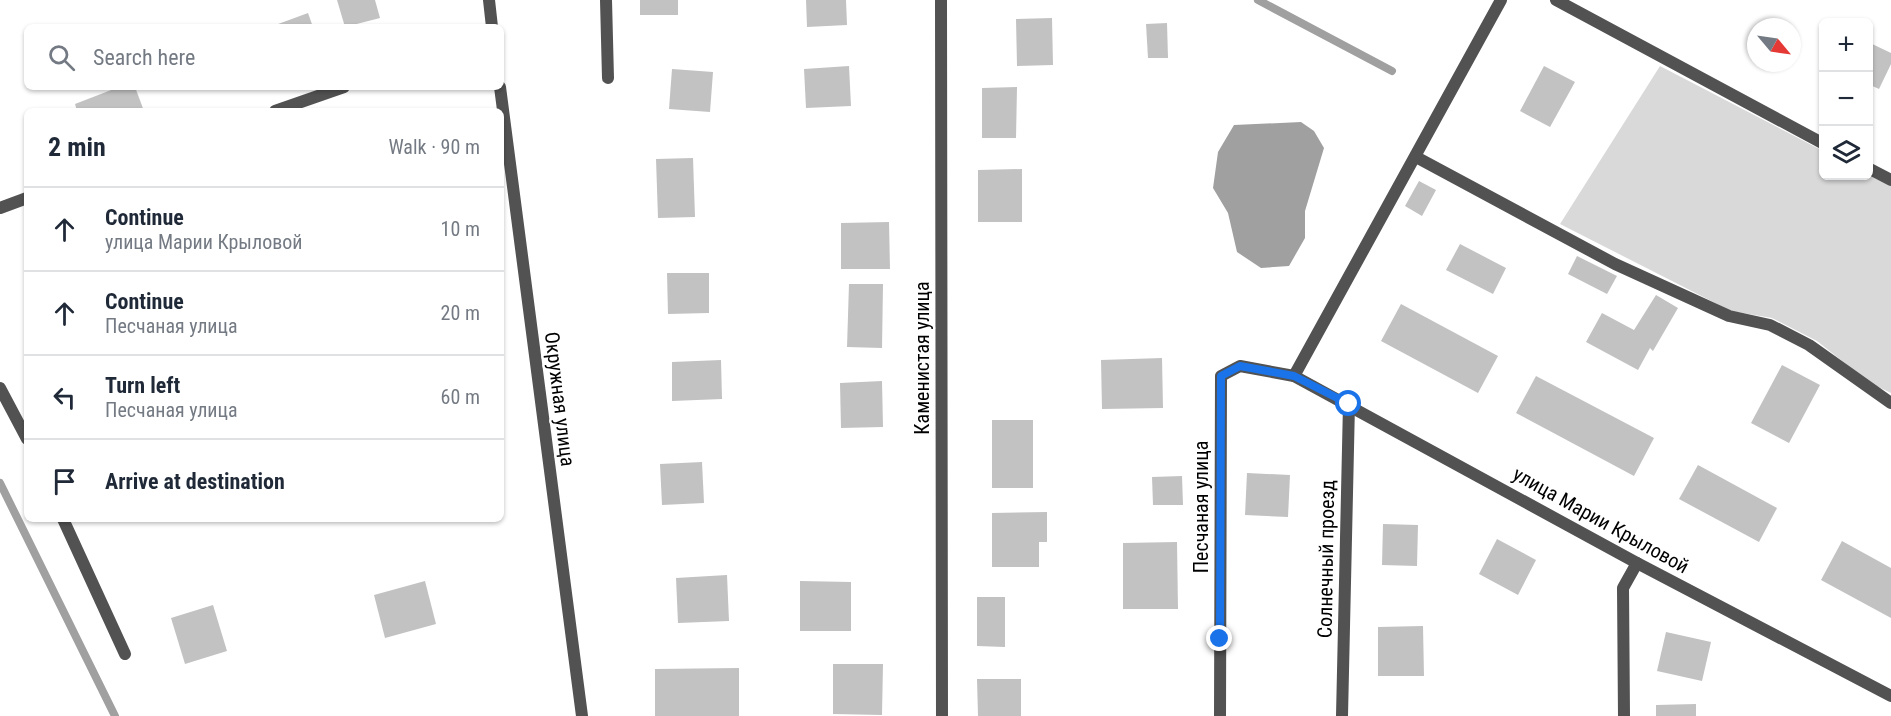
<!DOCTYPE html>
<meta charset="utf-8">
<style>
:root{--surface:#fff;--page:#f6f6f7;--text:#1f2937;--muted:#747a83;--line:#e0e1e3}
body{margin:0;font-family:"Roboto Condensed",sans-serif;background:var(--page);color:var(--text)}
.controls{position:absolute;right:18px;top:18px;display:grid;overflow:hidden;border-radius:9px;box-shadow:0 2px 4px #0004}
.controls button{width:54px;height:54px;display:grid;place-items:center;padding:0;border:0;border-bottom:2px solid var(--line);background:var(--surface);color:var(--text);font:30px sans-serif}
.compass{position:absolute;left:1747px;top:18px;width:54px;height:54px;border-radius:50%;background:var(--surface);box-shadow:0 2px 4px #0004;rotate:119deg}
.stop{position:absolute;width:18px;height:18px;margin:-14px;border:4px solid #1a73e8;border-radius:50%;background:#fff}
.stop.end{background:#1a73e8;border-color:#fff;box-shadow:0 2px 6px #0008}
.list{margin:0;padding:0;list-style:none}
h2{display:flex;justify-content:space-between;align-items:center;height:78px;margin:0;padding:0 24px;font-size:26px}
h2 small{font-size:20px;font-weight:400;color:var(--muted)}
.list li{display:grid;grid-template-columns:39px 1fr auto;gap:18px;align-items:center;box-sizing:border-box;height:84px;padding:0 24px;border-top:2px solid var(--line)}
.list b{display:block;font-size:22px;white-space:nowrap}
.list p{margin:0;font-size:20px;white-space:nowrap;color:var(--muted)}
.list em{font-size:20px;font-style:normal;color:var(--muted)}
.icon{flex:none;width:33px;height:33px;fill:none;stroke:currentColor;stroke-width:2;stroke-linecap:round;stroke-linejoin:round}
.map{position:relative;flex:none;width:1891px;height:716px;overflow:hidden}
.search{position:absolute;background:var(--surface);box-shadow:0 2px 4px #0004;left:24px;top:24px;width:480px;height:66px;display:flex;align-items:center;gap:15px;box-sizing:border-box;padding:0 21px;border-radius:9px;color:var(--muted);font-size:22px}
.panel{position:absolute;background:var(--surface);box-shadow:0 2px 4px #0004;left:24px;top:108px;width:480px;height:414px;border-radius:9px}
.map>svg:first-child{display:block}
.green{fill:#d9d9d9}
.water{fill:#a0a0a0}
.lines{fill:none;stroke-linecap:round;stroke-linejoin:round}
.stream{stroke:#a0a0a0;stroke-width:8}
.building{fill:#c2c2c2}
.service{stroke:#525252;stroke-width:12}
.minor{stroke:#525252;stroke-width:12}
.route{stroke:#1a73e8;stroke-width:8}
.labels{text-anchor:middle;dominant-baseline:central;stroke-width:4.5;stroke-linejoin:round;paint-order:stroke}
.street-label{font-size:20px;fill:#000;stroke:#fff}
</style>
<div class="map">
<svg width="1891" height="716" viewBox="0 0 1891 716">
<rect width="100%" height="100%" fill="#fff"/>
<!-- green -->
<path class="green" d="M1660,66L1823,151L1824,176L1869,175L1891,186V393L1870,383L1817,341L1772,318L1731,311L1560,224Z"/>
<!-- water -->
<path class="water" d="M1301,122L1314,131L1324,148L1305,211V238L1289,266L1261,268L1237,252L1228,213L1213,188L1218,152L1234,125Z"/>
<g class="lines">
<!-- stream -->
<g class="stream">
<path d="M1258,0L1392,71"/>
<path d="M0,483L115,716"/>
</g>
</g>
<!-- building -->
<g class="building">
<path d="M337,0H375L380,18L345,27Z"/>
<rect x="640" y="0" width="38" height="15"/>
<path d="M806,0H846L847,25L807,27Z"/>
<path d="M308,13L313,27H270Z"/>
<path d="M1052,18L1053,65L1017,66L1016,19Z"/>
<path d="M1167,23L1168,58H1148L1146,24Z"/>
<path d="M1868,42L1891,53V64L1879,89L1868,84Z"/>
<path d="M849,66L851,106L806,108L804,69Z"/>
<path d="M1544,66L1575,82L1550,127L1520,111Z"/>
<path d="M672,69L713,72L710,112L669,109Z"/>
<path d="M119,87H135L144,111H77L75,104Z"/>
<path d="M1017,87L1016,138H982V88Z"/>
<path d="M693,158L695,217L658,218L656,159Z"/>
<path d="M1022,169V222H978V170Z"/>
<path d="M1419,181L1436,190L1422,216L1405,206Z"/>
<path d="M889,222L890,269H841V223Z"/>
<path d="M1460,244L1506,268L1493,294L1446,270Z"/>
<path d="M1577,256L1617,276L1607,294L1568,274Z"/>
<path d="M667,273H709V313L668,314Z"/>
<path d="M849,284H883L882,348L847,347Z"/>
<path d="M1656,295L1678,308L1653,351L1650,348L1638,370L1586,342L1602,313L1634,330Z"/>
<path d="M1401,304L1498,356L1478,393L1381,341Z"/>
<path d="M1162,358L1163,408L1102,409L1101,360Z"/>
<path d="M721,360L722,399L672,401V362Z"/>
<path d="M1782,365L1820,385L1789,443L1751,423Z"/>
<path d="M1536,376L1654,438L1634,476L1516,413Z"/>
<path d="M882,381L883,427L841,428L840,383Z"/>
<rect x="992" y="420" width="41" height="68"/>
<path d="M702,462L704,503L662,505L660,464Z"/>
<path d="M1698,465L1777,508L1759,542L1679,499Z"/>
<path d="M1247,473L1290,475L1288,517L1245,515Z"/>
<path d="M1182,476L1183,505H1153L1152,477Z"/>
<path d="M1047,512V542H1039V567H992V513Z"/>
<path d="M1383,524L1418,525L1417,566L1382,565Z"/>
<path d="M1497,539L1536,560L1518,595L1479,574Z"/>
<path d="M1842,541L1891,568V618L1821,580Z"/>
<path d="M1177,542L1178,609H1123V543Z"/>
<path d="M727,575L729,621L678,623L676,578Z"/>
<path d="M425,581L436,624L385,638L374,595Z"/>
<path d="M800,581L851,582V631H800Z"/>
<path d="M977,597H1005V647L977,646Z"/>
<path d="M213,605L227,651L185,664L171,618Z"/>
<path d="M1423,626L1424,676H1378V627Z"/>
<path d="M1666,632L1711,642L1702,681L1657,671Z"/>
<path d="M833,664H883L882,715L833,714Z"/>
<path d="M739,668V716H655V669Z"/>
<path d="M977,679H1021V716H978Z"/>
<path d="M1696,704V716H1656V705Z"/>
</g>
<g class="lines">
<!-- service -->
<g class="service">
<path d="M606,0L608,78"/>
<path d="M1556,0L1824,144"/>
<path d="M1416,157L1615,264L1729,316L1770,325L1809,345L1891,403"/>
<path d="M1868,168L1891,180"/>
<path d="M0,388L27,439"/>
<path d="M63,519L125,654"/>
</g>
<!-- minor -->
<g class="minor">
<path d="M489,0L492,27"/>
<path d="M941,0L942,716"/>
<path d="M500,87L582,716"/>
<path d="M275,111L344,87"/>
<path d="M0,208L27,198"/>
<path d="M1294,376L1501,0"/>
<path d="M1220,716L1221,376L1240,366L1294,376L1637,563L1891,696"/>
<path d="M1342,716L1349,404"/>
<path d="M1624,716L1623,588L1637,563"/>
</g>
</g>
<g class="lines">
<!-- route -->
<path class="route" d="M1220,639L1221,376L1240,366L1294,376L1349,404"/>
</g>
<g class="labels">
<!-- street labels -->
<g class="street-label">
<text transform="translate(922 358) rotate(-90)">Каменистая улица</text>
<text transform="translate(560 399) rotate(83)">Окружная улица</text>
<text transform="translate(1201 507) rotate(-90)">Песчаная улица</text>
<text transform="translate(1601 520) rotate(29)">улица Марии Крыловой</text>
<text transform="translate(1326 559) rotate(-89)">Солнечный проезд</text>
</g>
</g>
</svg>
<div class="controls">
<button>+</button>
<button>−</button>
<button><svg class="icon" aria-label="layers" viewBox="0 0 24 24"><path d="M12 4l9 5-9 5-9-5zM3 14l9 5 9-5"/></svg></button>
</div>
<svg class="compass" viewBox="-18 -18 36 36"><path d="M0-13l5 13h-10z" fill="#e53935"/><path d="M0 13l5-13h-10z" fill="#747a83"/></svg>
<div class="stop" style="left:1349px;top:404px"></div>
<div class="stop end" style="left:1220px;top:639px"></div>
<div class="search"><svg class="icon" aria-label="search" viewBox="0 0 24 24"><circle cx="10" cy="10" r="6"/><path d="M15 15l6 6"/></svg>Search here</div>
<section class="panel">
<h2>2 min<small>Walk · 90 m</small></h2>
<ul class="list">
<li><svg class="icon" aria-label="ahead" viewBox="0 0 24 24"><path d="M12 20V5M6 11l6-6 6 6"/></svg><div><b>Continue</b><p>улица Марии Крыловой</p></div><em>10 m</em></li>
<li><svg class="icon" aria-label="ahead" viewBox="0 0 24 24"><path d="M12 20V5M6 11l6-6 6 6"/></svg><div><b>Continue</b><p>Песчаная улица</p></div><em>20 m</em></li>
<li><svg class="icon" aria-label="left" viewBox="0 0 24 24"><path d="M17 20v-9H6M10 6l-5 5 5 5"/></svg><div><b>Turn left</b><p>Песчаная улица</p></div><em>60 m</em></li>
<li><svg class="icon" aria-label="arrive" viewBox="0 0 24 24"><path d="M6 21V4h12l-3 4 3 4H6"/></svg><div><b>Arrive at destination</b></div></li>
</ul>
</section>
</div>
